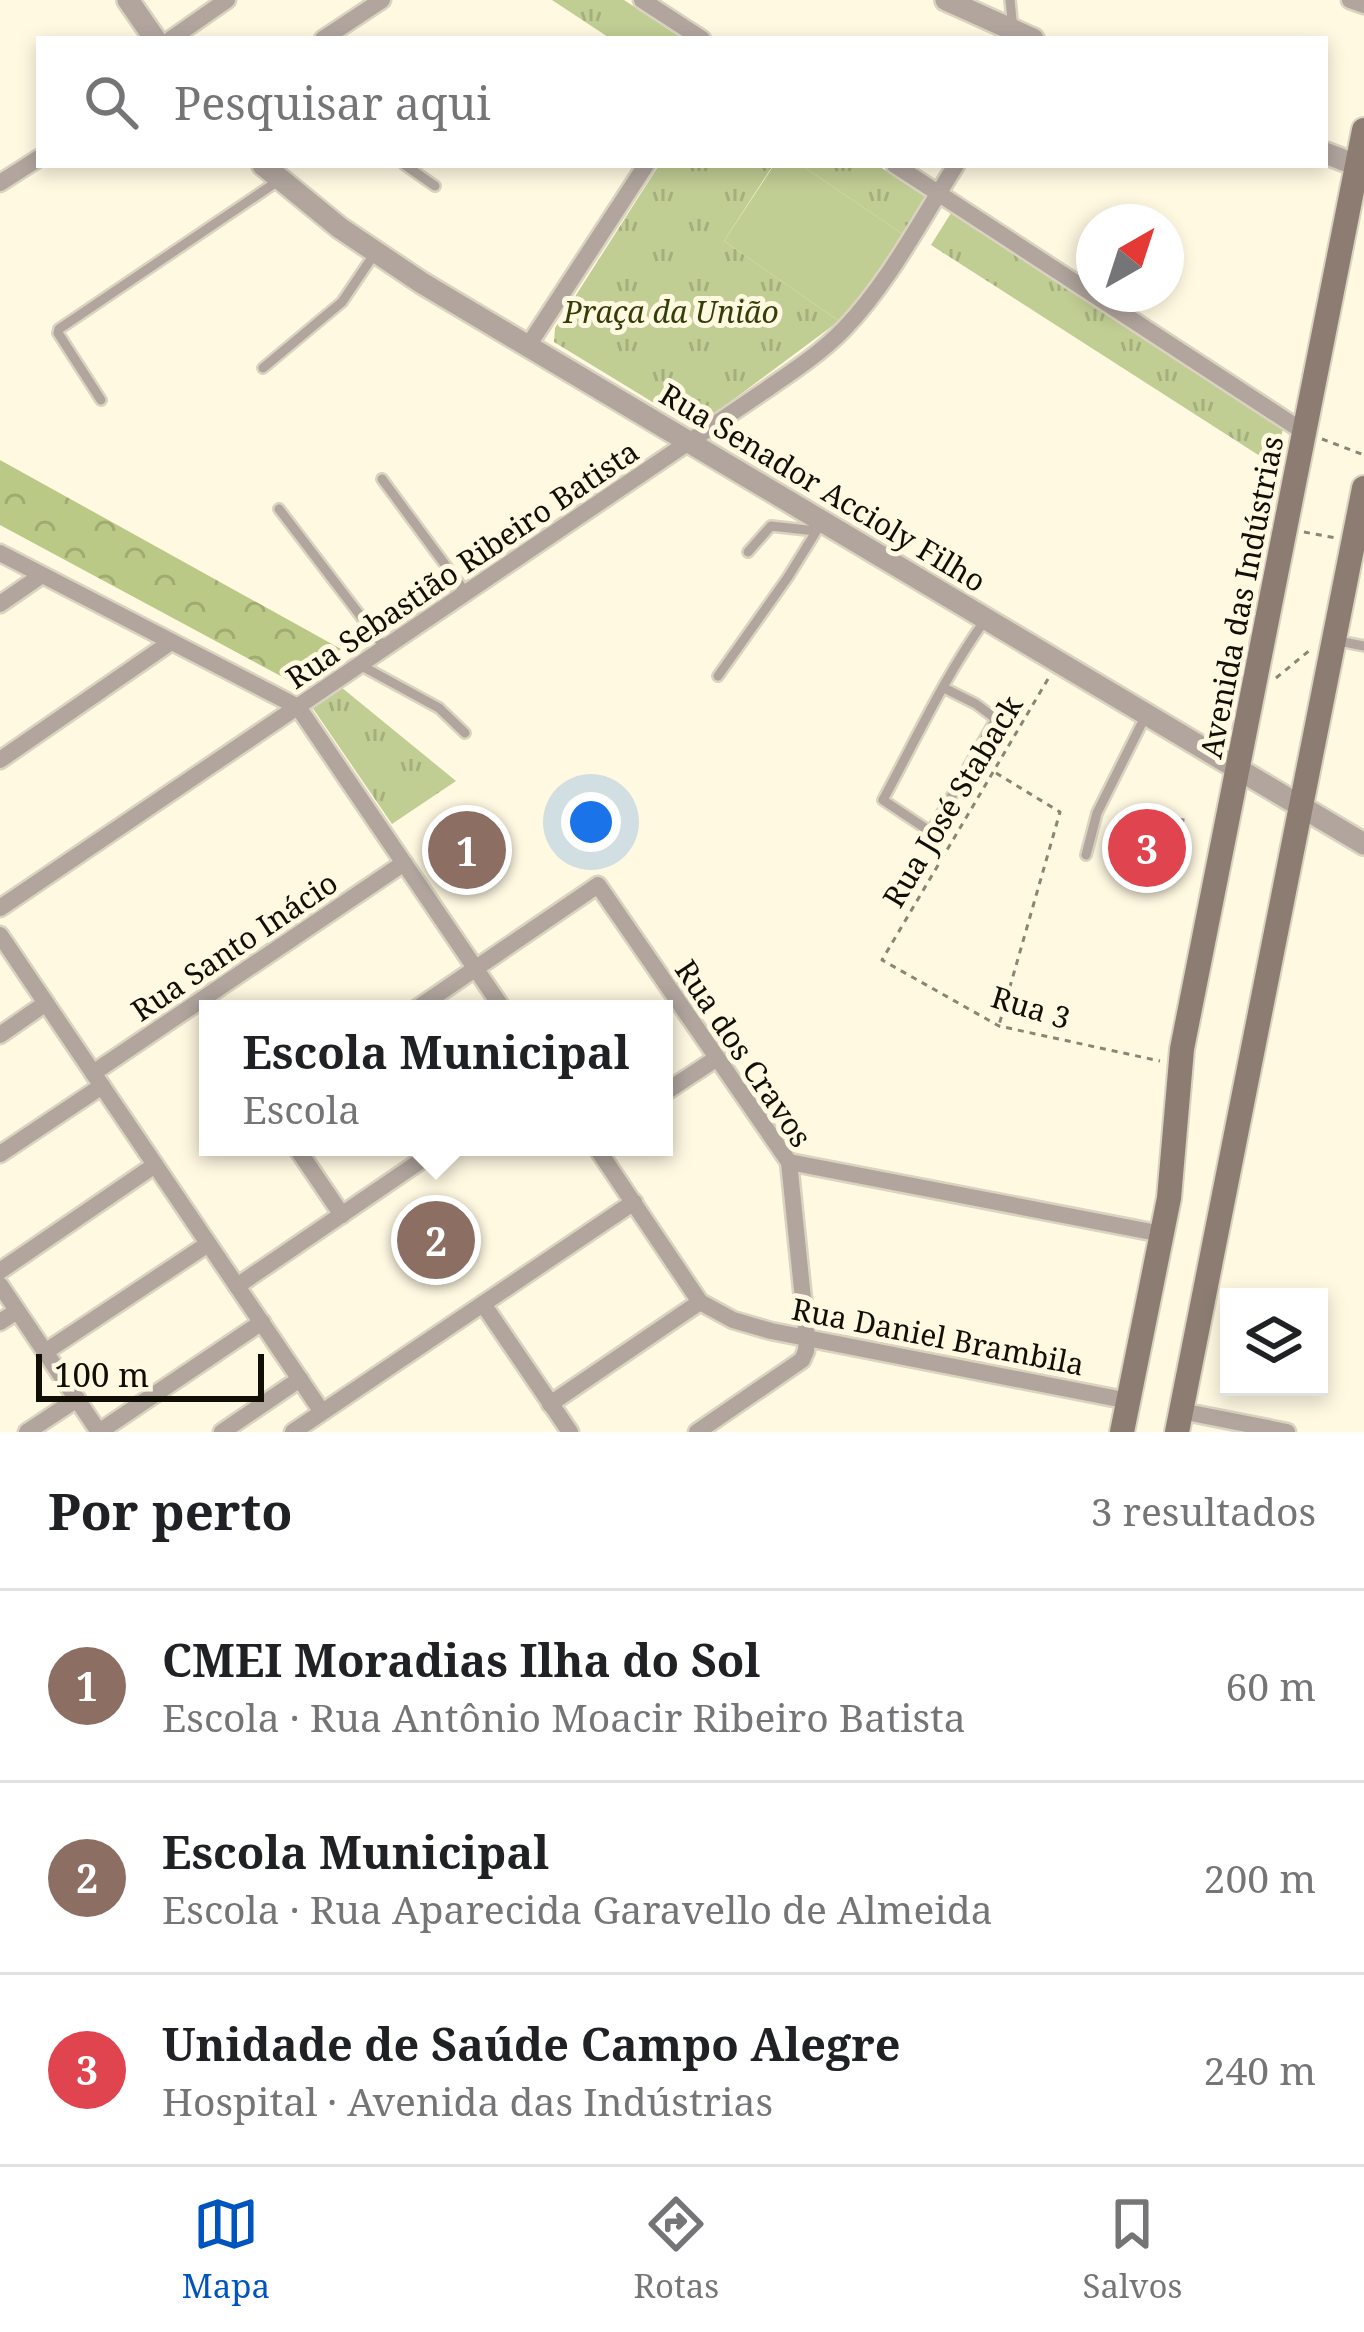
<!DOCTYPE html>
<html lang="pt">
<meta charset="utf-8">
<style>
:root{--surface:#fff;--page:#f2f2f2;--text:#202124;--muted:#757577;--line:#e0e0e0;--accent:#0054be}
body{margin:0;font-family:"Noto Serif",serif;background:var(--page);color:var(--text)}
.controls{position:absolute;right:36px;bottom:36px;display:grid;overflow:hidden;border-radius:0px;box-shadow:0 6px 18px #0003}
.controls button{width:108px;height:108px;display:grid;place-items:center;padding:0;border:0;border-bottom:3px solid var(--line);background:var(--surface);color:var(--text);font:60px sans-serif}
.compass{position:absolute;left:1076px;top:204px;width:108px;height:108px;border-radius:50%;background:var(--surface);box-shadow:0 6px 18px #0003;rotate:39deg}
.scale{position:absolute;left:36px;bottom:30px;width:228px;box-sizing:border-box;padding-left:12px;border:6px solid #100e05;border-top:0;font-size:33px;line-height:42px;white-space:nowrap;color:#100e05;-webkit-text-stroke:9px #fff9e2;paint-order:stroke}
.you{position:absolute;left:591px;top:822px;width:42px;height:42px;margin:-30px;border:9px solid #fff;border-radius:50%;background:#1a73e8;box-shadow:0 0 0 18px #1a73e833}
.badge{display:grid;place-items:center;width:78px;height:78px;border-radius:50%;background:var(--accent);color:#fff;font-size:39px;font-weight:700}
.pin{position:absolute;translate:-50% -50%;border:6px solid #fff;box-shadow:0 3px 12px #0006}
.popup{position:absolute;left:199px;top:1000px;width:474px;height:156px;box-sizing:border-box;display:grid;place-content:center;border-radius:0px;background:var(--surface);filter:drop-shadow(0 3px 9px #0005);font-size:39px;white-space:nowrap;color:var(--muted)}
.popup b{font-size:45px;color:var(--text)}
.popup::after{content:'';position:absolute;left:50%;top:100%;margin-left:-24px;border:24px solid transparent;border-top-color:var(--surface)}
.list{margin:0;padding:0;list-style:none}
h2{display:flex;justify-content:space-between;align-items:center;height:156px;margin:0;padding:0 48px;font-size:51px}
h2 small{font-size:39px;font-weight:400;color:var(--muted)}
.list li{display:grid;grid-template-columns:78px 1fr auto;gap:36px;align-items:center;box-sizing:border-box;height:192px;padding:0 48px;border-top:3px solid var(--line)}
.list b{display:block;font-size:45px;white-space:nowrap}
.list p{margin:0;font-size:39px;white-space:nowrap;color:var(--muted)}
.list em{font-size:39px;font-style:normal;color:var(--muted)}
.icon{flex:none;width:66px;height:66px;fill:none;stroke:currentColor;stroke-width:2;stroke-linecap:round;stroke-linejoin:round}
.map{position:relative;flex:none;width:1364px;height:1432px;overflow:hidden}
.search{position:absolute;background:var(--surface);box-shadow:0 6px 18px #0003;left:36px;right:36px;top:36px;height:132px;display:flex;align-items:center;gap:30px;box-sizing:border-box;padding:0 42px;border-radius:0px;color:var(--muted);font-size:45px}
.sheet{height:732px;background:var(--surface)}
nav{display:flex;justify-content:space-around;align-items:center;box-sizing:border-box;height:168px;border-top:3px solid var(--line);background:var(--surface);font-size:33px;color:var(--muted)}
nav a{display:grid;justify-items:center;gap:6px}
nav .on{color:var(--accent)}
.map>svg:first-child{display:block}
.grass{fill:#c0cd93}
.forest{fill:url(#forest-crowns)}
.park{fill:url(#park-tufts)}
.building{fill:url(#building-cross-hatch);stroke:#9f8a9e;stroke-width:3}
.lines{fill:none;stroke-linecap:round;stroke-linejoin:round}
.service-casing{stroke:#d9d3bf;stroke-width:14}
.minor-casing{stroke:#d9d3bf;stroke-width:21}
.tertiary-casing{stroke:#d9d3bf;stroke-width:26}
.secondary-casing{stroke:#d9d3bf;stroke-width:28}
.path{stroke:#8a8675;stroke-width:3;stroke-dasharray:6 6;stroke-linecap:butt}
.service{stroke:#b1a59e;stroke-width:9}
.minor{stroke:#b1a59e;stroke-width:16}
.tertiary{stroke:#b1a59e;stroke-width:21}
.secondary{stroke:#8d7c72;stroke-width:24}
.labels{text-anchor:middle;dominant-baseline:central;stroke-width:10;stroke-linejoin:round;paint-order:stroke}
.park-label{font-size:30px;font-style:italic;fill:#353e09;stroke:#fff9e2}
.street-label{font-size:30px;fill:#100e05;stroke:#fff9e2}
</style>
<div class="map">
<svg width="1364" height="1432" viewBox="0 0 1364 1432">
<defs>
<pattern id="forest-crowns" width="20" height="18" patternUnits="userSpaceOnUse" patternTransform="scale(3)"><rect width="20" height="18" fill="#bac985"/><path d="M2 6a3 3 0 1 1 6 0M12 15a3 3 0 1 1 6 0" fill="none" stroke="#9fab71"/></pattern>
<pattern id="park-tufts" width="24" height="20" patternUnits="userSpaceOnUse" patternTransform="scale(3)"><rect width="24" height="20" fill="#c0cd93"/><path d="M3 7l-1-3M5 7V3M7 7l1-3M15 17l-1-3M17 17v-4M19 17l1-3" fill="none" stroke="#a4af7d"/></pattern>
<pattern id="building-cross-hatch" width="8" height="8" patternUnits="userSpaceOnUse" patternTransform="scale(3)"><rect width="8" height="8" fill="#f9c2f7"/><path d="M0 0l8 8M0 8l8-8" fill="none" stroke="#d4a6d2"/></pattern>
</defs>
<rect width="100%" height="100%" fill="#fff9e2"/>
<!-- grass -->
<path class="grass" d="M774,165H801L904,235L860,296L839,321L724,241Z"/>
<!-- forest -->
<path class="forest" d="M0,460L341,649L290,681L0,525Z"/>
<!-- park -->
<g class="park">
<path d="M552,0H624L683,39H611Z"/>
<path d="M659,165H773L724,241L839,321L695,428L554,342L555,328Z"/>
<path d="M801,165H877L928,198L904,235Z"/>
<path d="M951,213L1283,429L1274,465L931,245Z"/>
<path d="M341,687L456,781L392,824L312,707Z"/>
</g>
<!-- building -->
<path class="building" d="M1163,816L1183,820L1172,880L1152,876L1154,865L1114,857L1118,835L1147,840L1150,821L1162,824Z"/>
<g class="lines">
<!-- service casing -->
<g class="service-casing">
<g id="service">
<path d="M1010,0L1013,30"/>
<path d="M405,165L435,186"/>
<path d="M263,368L342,302L375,253"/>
<path d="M101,400L58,333L59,329L278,181"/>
<path d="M382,479L466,593"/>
<path d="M279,509L385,648"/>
<path d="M748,552L771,526L816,531"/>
<path d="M1334,640L1364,646"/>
<path d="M360,665L439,708L465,733"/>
<path d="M718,676L788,577L822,522"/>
<path d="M944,688L976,704L996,719L931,832L883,800C916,739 945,676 985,620"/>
<path d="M1086,855L1097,813L1146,715"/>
</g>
</g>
<!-- minor casing -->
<g class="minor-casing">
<g id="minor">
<path d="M642,0L702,39"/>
<path d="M1350,0L1364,5"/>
<path d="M171,39L227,0"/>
<path d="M323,39L382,0"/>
<path d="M895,165L1304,432"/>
<path d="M0,183L39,158"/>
<path d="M528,346L646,165"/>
<path d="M0,553L298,707L503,1009"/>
<path d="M0,604L42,575"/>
<path d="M0,760L171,642"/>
<path d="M0,908L770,387C795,370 823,351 844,329C889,282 921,220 956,165"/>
<path d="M0,935L322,1412"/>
<path d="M416,1009L598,885L789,1162L807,1338L806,1351L802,1360L697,1432"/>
<path d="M0,1035L46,1003"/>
<path d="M93,1073L404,863"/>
<path d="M664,1093L717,1058"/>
<path d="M296,1147L342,1215"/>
<path d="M596,1147L700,1302L733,1320L771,1331L1129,1401"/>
<path d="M0,1154L102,1086"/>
<path d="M789,1162L1162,1234"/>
<path d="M0,1271L155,1165"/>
<path d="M0,1285L99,1432"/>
<path d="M237,1286L441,1147"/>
<path d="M483,1304L570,1432"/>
<path d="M0,1322L17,1311"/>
<path d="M45,1352L208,1244"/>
<path d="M550,1404L700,1302"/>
<path d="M1181,1411L1287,1432"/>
<path d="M27,1432L77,1399"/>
<path d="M99,1432L262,1322"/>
<path d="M222,1432L300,1379"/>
<path d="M293,1432L634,1202"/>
</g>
</g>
<!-- tertiary casing -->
<g class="tertiary-casing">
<g id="tertiary">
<path d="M128,0L155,39"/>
<path d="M946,0L1033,39"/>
<path d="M1325,153L1364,168"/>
<path d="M263,165L340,228L422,283L1364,844"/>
</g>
</g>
<!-- secondary casing -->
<g class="secondary-casing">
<g id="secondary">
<path d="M1122,1432L1169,1198L1182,1049L1364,130"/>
<path d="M1177,1432L1364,488"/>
</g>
</g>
<!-- path -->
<g class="path">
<path d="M1322,439L1364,455"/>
<path d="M1304,532L1336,538"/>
<path d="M1276,678L1310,650"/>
<path d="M1048,679L882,960L999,1026L1160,1061"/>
<path d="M996,773L1060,812L999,1025"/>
</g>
<!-- service -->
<use href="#service" class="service"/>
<!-- minor -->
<use href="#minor" class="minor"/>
<!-- tertiary -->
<use href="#tertiary" class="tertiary"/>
<!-- secondary -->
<use href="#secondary" class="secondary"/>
</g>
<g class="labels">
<!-- park labels -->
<g class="park-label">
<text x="671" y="311">Praça da União</text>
</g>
<!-- street labels -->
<g class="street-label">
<text transform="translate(823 487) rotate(31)">Rua Senador Accioly Filho</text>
<text transform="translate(462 564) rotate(-34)">Rua Sebastião Ribeiro Batista</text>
<text transform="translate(1241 597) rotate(-79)">Avenida das Indústrias</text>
<text transform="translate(952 801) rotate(-59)">Rua José Staback</text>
<text transform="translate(234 946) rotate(-34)">Rua Santo Inácio</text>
<text transform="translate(1031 1007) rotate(17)">Rua 3</text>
<text transform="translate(744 1053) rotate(56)">Rua dos Cravos</text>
<text transform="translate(938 1336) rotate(11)">Rua Daniel Brambila</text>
</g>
</g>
</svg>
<div class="controls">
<button><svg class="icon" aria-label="layers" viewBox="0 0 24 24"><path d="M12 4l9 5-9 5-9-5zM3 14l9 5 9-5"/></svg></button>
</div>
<svg class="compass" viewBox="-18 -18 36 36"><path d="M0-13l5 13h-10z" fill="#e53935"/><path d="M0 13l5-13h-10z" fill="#757577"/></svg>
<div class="scale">100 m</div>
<div class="you"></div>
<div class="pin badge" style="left:467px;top:850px;background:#8d6e63">1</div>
<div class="pin badge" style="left:436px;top:1240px;background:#8d6e63">2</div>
<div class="popup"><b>Escola Municipal</b>Escola</div>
<div class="pin badge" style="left:1147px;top:848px;background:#e0444e">3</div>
<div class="search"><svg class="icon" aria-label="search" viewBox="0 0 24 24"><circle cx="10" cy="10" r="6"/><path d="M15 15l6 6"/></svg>Pesquisar aqui</div>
</div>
<section class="sheet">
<h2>Por perto<small>3 resultados</small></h2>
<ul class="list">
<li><span class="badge" style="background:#8d6e63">1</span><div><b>CMEI Moradias Ilha do Sol</b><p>Escola · Rua Antônio Moacir Ribeiro Batista</p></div><em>60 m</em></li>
<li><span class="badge" style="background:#8d6e63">2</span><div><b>Escola Municipal</b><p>Escola · Rua Aparecida Garavello de Almeida</p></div><em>200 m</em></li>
<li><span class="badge" style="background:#e0444e">3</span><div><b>Unidade de Saúde Campo Alegre</b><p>Hospital · Avenida das Indústrias</p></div><em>240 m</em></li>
</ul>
</section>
<nav>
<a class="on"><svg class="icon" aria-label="map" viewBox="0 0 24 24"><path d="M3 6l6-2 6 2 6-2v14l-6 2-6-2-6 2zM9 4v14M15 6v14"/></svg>Mapa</a>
<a><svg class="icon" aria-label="directions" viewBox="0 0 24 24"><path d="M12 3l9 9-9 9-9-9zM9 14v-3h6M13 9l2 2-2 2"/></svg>Rotas</a>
<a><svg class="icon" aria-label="saved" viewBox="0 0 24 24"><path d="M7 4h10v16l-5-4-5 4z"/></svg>Salvos</a>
</nav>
